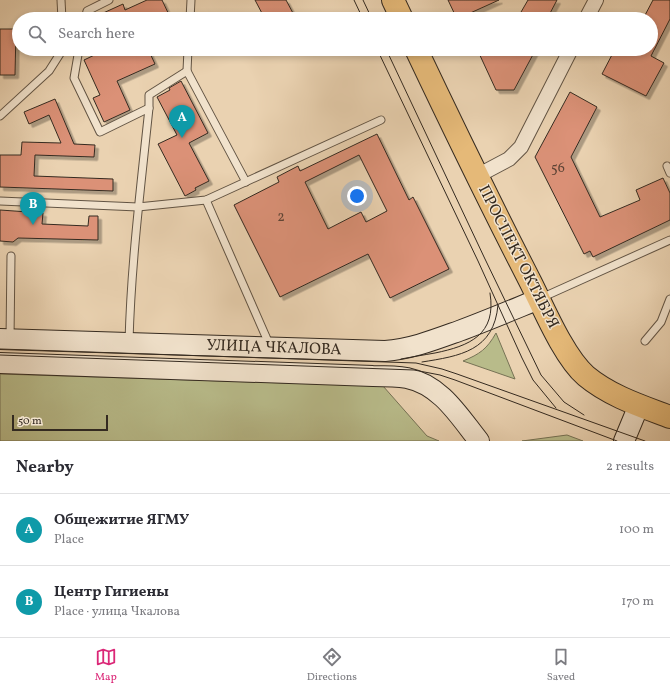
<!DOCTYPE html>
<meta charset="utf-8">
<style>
:root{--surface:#fff;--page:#f2f2f3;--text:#2b2b33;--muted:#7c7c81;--line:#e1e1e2;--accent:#db2777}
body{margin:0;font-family:Vollkorn,serif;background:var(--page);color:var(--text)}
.scale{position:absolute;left:12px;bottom:10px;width:96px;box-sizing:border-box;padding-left:4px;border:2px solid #342a20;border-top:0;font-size:11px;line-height:14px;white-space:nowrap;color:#342a20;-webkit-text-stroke:3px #f1e2cc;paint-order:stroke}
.you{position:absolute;left:357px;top:196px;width:14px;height:14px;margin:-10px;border:3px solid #fff;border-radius:50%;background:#1a73e8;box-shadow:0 0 0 6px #1a73e833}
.badge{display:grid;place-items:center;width:26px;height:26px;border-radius:50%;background:var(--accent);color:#fff;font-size:13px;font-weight:700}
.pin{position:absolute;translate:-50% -33px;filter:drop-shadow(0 1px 2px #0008)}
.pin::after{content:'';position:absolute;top:21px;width:14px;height:12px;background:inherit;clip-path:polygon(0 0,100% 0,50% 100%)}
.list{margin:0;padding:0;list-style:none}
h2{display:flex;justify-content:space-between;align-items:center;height:52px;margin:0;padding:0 16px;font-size:17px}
h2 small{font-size:13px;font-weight:400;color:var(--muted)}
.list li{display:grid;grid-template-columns:26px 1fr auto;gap:12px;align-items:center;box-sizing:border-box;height:72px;padding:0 16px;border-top:1px solid var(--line)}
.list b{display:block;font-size:15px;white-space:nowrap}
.list p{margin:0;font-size:13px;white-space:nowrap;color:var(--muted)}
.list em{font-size:13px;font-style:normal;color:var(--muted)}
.icon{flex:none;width:22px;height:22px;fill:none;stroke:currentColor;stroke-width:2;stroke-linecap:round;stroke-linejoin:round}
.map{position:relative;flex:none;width:670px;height:441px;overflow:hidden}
.search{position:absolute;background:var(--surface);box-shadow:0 2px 6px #0003;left:12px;right:12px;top:12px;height:44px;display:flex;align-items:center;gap:10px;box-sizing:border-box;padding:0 14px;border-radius:22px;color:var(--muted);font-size:15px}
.sheet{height:196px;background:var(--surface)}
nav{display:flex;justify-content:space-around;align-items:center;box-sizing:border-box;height:56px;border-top:1px solid var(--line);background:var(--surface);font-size:11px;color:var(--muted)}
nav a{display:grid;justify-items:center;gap:2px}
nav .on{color:var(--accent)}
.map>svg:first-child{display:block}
.green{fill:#b8bb8a;stroke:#767255}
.building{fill:#db9177;stroke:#342a20;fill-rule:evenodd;filter:url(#shadow)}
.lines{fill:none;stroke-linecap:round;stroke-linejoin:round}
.lane-casing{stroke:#625444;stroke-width:9}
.street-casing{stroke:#625444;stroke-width:16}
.secondary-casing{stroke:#342a20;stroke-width:22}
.primary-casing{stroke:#342a20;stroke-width:24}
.lane{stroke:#f1e2cc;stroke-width:7}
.street{stroke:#f1e2cc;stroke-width:14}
.secondary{stroke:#f1e2cc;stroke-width:20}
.primary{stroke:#e5b978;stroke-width:22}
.tram{stroke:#342a20;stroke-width:1}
.labels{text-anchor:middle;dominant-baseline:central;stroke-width:3;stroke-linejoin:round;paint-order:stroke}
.number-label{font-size:14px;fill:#5e4436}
.street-label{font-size:16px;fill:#342a20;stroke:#f1e2cc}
</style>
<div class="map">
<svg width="670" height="441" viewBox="0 0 670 441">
<defs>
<filter id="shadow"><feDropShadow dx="3.5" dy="3.5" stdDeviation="0" flood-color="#0004"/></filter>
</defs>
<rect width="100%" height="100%" fill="#ead2b1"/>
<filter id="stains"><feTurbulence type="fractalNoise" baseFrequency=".005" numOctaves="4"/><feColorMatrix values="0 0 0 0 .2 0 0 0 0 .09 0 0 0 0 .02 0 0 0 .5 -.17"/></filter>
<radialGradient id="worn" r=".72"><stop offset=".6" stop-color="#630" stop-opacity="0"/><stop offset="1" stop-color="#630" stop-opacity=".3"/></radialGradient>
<!-- green -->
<g class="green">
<path d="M496,333L515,379L463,361C480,354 487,349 496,333Z"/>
<path d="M0,374L383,386L427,436L439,441H0Z"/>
<path d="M567,435L583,441H522Z"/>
</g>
<!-- building -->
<g class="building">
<path d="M147,0H162L171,19H90L123,4L125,10Z"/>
<path d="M255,0H286L294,15L285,19H265Z"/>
<path d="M448,0H499L457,19Z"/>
<path d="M528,0H557L547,19H517Z"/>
<path d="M653,0H670V19L651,56L664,63L646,96L602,74L615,49H651V19H643Z"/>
<path d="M0,29H16L15,75H0Z"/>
<path d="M107,49H148L155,64L117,81L130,110L104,122L93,98L100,95L84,60Z"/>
<path d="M477,49H536L514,90H496Z"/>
<path d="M181,81L208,133L189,143L209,181L195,188L196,190L185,196L158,144L177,135L157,97L170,90L169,88Z"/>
<path d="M570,92L597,107L571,157L600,217L640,200L636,190L663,178L670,193V220L593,257L590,251L584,254L535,157Z"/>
<path d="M55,99L74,144L95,145L94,157L35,155L34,176L113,179V191L0,187V155H21L22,142L61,143L49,115L29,124L24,112Z"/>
<path d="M377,134L409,200L413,197L449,269L390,298L368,254L280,297L234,205L279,182L277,177L298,166L300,171ZM359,155L387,211L366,222L361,212L328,229L305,182Z"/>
<path d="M0,210L43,213L42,224L88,226L89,216H98V240L18,238L13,242L0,241Z"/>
</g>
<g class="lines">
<!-- lane casing -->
<g class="lane-casing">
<g id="lane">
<path d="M61,0L62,19"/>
<path d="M85,19L87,11L109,0"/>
<path d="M190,19L191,0"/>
<path d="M79,49L74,78L100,132L149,108"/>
<path d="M187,71L188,49"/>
<path d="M0,116L49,71L63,49"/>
<path d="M667,166L670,173"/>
<path d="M206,200L270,346"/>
<path d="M0,201L138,207L206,200L381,120"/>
<path d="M541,298L670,240"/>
<path d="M10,339L11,256"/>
<path d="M645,341L661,322L670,299"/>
<path d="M129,342C131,264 141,185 149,108V95L187,71L246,182"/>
</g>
</g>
<!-- street casing -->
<g class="street-casing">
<g id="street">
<path d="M586,19L596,0"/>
<path d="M477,176L509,159L521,147L571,49"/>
</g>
</g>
<!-- secondary casing -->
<g class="secondary-casing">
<g id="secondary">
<path d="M0,339L385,351C411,349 434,340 459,331C486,321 512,310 539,299"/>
<path d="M0,363L373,376C384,376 396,376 407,378C441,385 459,416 479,441"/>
<path d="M624,441L639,405"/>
</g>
</g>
<!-- primary casing -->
<g class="primary-casing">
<g id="primary">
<path d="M393,0L402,19"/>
<path d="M416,49C453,127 491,205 531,283C544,309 564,357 586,376C610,396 641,406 670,417"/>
</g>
</g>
<!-- lane -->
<use href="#lane" class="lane"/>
<!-- street -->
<use href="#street" class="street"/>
<!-- secondary -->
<use href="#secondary" class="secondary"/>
<!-- primary -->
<use href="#primary" class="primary"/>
<!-- tram -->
<g class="tram">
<path d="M354,0L363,19"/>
<path d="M363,0L372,19"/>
<path d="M377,49L478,261L522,358L533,380L556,408"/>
<path d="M386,49L485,259L541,375L564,402L584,415"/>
<path d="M0,349L416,363L442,369L457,374L645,441"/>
<path d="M0,355L414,370L440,375L455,380L617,441"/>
<path d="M401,359C412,357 423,355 435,353C469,346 497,335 490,293"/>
<path d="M422,362C460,356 494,351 498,305"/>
</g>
</g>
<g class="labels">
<!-- number labels -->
<g class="number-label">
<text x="558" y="168">56</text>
<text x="281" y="217">2</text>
</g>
<!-- street labels -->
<g class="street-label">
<text transform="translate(518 257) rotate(63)">ПРОСПЕКТ ОКТЯБРЯ</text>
<text transform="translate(274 348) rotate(2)">УЛИЦА ЧКАЛОВА</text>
</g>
</g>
<rect width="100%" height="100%" filter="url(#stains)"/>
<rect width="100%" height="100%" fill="url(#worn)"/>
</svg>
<div class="scale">50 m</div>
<div class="you"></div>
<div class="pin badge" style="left:182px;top:138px;background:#0f9aa8">A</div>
<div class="pin badge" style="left:33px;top:225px;background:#0f9aa8">B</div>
<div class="search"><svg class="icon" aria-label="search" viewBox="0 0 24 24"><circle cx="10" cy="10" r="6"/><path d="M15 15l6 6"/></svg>Search here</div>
</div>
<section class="sheet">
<h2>Nearby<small>2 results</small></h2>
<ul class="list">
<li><span class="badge" style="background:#0f9aa8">A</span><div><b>Общежитие ЯГМУ</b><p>Place</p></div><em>100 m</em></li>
<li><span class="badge" style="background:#0f9aa8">B</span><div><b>Центр Гигиены</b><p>Place · улица Чкалова</p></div><em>170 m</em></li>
</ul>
</section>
<nav>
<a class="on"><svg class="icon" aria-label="map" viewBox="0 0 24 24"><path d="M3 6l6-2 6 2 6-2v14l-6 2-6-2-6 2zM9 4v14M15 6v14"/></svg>Map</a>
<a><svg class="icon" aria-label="directions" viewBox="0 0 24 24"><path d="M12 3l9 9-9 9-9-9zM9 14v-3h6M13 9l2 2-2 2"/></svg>Directions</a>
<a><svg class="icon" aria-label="saved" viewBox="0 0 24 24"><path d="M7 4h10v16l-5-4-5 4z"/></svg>Saved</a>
</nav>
